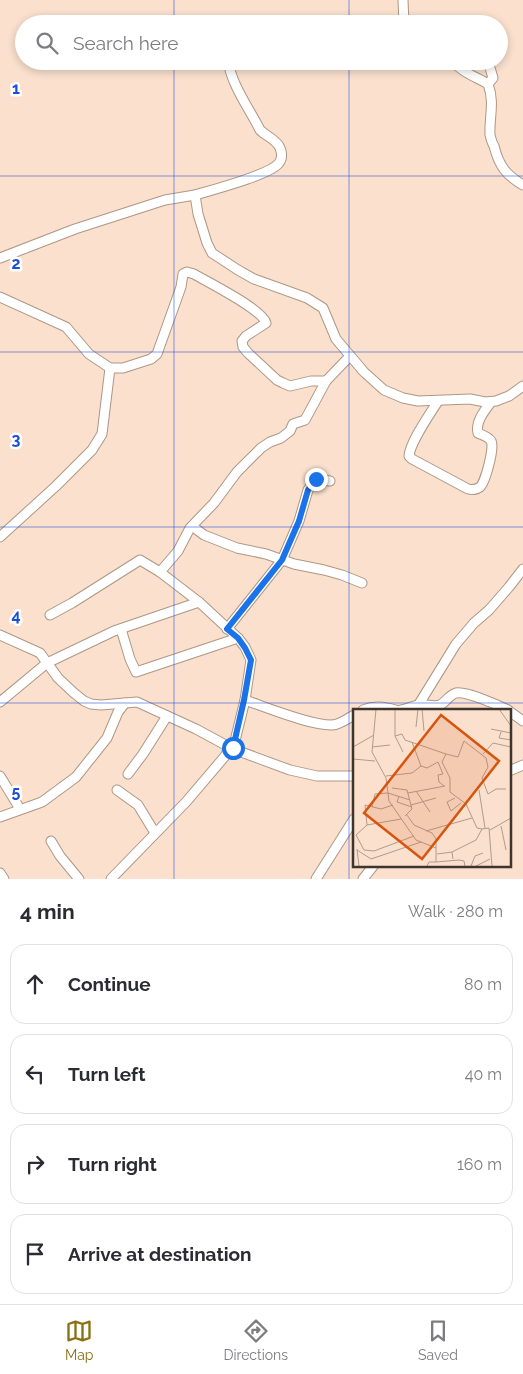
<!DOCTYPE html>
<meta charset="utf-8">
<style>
:root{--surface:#fff;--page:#f7f7f7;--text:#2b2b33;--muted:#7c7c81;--line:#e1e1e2;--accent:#897011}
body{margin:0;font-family:Raleway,sans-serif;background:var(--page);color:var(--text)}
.stop{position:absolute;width:15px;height:15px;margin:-11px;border:4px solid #1a73e8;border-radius:50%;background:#fff}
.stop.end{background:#1a73e8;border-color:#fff;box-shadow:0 1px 5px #0008}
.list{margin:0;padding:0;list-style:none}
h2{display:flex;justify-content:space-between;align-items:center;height:65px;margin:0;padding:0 20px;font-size:21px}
h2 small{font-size:16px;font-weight:400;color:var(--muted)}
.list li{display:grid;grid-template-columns:32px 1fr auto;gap:15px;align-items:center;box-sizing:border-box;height:80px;margin:0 10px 10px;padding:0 10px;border:1px solid var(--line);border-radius:15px}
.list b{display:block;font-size:19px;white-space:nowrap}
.list em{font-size:16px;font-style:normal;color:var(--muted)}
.icon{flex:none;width:28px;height:28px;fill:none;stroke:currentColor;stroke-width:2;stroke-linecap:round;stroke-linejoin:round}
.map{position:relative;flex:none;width:523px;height:879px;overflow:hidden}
.search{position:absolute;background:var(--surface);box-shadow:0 2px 8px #0003;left:15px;right:15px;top:15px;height:55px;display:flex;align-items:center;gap:12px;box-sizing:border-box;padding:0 18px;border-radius:28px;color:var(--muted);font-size:19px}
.sheet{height:425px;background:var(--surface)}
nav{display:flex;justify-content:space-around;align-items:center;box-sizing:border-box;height:70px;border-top:1px solid var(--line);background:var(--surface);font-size:14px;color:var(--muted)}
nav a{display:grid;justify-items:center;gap:2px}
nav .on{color:var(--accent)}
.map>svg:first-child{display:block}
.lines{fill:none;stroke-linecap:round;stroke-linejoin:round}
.street-casing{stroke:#ae9785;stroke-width:11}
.street{stroke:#fff;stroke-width:9}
.route{stroke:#1a73e8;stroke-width:6}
.grid{fill:none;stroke:#1d4ed8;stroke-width:1;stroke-opacity:0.55}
.inset-road{fill:none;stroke:#af9c8d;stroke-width:1}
.view{fill:#d7550f;fill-opacity:0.15;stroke:#d7550f;stroke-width:2.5}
.inset-edge{fill:none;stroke:#3f352d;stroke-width:2.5}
.grid-label{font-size:16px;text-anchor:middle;font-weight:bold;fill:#1d4ed8;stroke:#fff;stroke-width:5;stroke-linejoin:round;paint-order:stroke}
</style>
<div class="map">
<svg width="523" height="879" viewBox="0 0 523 879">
<rect width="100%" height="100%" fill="#fae0cd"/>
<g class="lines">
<!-- street casing -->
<g class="street-casing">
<g id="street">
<path d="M403,0L404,24"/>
<path d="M453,61C462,73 477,77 488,84C495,103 489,117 490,135C491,139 492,143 494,146C499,166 506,175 523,185"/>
<path d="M488,61L493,78L488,84"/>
<path d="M195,195C212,190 270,175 279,163C282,159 282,153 280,148C277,140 266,136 260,130C249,108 232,86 228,61"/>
<path d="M0,258L75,229L165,200L195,195L198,214L207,243L212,253L238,270L254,279L307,298L323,308L336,339L364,372L384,390L403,398L418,401L470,399L485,402L496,401L509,396L523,386"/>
<path d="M0,297L66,327L89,354L110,368H123L151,359L157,354L181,287L183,274L187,272L194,274C209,283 262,309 266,323L246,336L242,341L243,347L248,353L277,380L283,383L290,386L311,381H326"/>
<path d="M438,401C430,414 410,442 409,456L412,459L468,489C472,490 476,490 480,487C485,483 495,447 491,441C489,437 482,435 478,433C475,422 485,410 491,402"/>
<path d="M192,526L204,535L237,548L266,554L294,564L324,570L342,575L362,583"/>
<path d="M0,537L56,486L92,450L102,434L110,368"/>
<path d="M160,572L178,551L190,528L214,503L237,472L261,448L270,442L281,438L290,431L293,424L305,420L326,381L350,356"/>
<path d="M50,615L72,603L140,560L160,572L199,602L238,638L245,647L251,660L245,700L233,749"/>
<path d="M121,629L130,659L136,672L238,638"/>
<path d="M227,629L282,560L299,521L308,490L316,479L330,481"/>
<path d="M0,635L40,653L58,678L74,693L84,701L91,704L101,705L137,702L196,729L233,749L290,770L317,776H354"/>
<path d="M245,700C263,706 321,730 337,724C343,722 349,718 354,715"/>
<path d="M0,702L47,663L114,631L199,602"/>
<path d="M419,704L456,644L474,623L489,610L509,587L523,569"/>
<path d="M363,710C375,705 384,707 396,710"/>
<path d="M401,710C407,709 414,705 420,705C426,704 434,707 440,705C446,702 449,695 456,693C466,691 498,705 508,710"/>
<path d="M509,711L523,721"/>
<path d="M509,771L523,765"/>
<path d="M128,774L143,754L167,716"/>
<path d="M0,776L20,809"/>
<path d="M117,790L138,805L155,833"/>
<path d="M0,817L42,802L76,777L107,738L118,712L125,703"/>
<path d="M51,841L60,856L79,879"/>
<path d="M0,873L4,879"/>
<path d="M111,879L186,802L226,755L229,746"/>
<path d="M316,879L354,819"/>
<path d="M363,879L374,865"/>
</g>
</g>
<!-- street -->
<use href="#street" class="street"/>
</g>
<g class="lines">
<!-- route -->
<path class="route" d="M233,748L244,700L251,660L245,648L238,638L227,629L282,560L299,521L308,490L316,479"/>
</g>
<!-- grid -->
<path class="grid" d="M174,0V24M349,0V24M174,61V879M349,61V879M0,176H523M0,352H523M0,527H523M0,703H523"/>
<!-- overview -->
<g transform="translate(353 709)">
<rect width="158" height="158" fill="#fae0cd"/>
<path class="inset-road" d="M23,0L19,43L33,69L36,92L63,131L83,139M42,0V27L49,25L52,31L93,45L89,53L97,69V83L113,95L124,119L129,120M69,0L71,22M146,0L158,17M63,18L65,0M138,20L158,24M148,23L146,29L158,31M42,27L50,43M59,33L68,57M0,38L21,26M19,38L37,36M93,45L105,48L111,32L133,49L135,58L129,69L135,85L143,80H153M130,45L140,34L158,38M0,50L22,52M68,57L74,59L85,53L90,65L85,66L86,73L91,77M33,67L59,64L68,57M39,79L54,81L59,100L52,107M126,81L132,119M63,82L77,103M55,84L92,77M46,87L44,93L59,98M102,89L94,93L98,102L108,94M40,96L28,100L12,96L14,116L3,126L11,141L21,142L61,127M58,96L83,89M19,98L22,85L35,84L57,91M54,106L61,116L79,124L83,130V153H76L74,157M14,116L48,110M148,117L153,141M137,121L158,109M73,122L119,109M4,140L6,157M4,141L18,150L68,133M84,145L99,143M100,150L99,143L123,131L129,120L136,119L139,157M83,153L106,151L111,152L112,157M118,157L122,147L130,144M123,157L137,150"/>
<path class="view" d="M88,6L146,52L69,150L11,104Z"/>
<rect width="158" height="158" class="inset-edge"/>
</g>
<g class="grid-label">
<text x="16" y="94">1</text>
<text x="16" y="269">2</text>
<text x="16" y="445">3</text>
<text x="16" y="621">4</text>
<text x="16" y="797">5</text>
</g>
</svg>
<div class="stop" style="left:233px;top:748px"></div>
<div class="stop end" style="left:316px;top:479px"></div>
<div class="search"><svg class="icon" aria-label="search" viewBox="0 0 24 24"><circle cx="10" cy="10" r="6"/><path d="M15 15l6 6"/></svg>Search here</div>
</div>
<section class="sheet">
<h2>4 min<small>Walk · 280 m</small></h2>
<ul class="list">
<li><svg class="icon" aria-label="ahead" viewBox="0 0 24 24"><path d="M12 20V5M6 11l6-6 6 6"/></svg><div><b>Continue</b></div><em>80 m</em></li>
<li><svg class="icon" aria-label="left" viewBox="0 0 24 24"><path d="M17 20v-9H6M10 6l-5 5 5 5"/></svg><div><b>Turn left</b></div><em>40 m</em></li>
<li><svg class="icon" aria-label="right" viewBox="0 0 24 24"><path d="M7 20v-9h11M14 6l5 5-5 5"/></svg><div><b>Turn right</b></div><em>160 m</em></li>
<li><svg class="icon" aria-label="arrive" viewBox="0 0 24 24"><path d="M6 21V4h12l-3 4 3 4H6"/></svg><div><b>Arrive at destination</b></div></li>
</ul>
</section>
<nav>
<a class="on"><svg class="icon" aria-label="map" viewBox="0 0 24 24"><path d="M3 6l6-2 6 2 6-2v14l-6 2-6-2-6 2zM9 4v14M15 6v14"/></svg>Map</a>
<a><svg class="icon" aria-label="directions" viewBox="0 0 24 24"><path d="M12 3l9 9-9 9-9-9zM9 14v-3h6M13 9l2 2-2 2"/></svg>Directions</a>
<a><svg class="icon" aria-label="saved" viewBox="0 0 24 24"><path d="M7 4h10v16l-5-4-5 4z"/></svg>Saved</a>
</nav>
